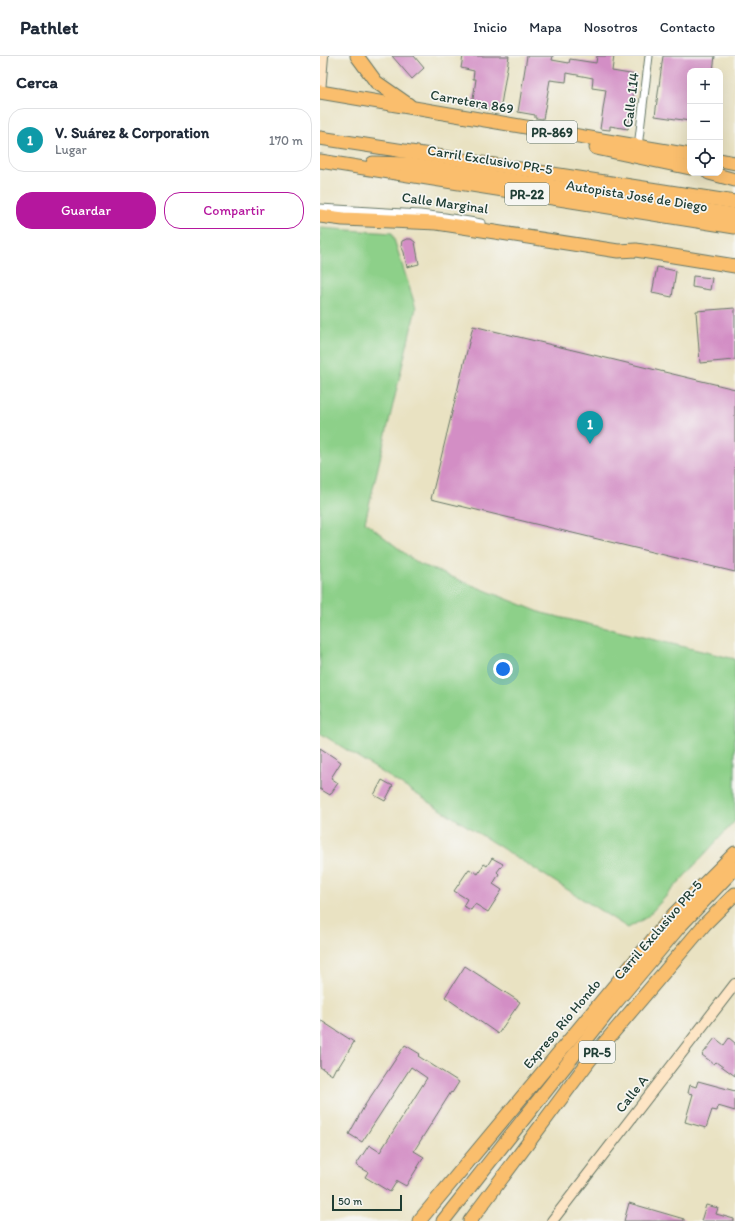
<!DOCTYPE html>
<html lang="es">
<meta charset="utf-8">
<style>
:root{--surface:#fff;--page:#f2f2f3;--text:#1f2937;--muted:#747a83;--line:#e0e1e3;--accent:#b5179e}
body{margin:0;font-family:Itim,sans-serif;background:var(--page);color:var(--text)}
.controls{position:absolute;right:12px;top:12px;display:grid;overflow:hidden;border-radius:8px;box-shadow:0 4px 16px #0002}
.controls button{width:36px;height:36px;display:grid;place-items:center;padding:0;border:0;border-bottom:1px solid var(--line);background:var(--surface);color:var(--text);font:20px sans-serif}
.scale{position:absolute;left:12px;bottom:10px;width:70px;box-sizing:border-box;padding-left:4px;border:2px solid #1f3d34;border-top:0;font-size:11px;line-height:14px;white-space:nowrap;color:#1f3d34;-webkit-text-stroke:3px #f6f6f2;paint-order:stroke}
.you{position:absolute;left:183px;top:613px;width:14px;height:14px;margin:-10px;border:3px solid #fff;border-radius:50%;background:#1a73e8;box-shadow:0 0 0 6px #1a73e833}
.badge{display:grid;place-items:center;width:26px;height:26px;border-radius:50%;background:var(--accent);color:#fff;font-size:13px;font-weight:700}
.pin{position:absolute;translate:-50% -33px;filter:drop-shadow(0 1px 2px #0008)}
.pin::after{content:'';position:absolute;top:21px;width:14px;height:12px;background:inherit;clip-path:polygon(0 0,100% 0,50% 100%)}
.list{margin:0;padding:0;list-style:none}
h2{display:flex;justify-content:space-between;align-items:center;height:52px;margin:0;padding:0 16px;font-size:17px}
h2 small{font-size:13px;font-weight:400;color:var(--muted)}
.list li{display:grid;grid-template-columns:26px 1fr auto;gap:12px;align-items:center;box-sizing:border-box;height:64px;margin:0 8px 8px;padding:0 8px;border:1px solid var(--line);border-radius:16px}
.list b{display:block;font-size:15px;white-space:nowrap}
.list p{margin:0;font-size:13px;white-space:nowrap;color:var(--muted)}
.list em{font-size:13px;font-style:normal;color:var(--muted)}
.actions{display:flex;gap:8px;padding:12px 16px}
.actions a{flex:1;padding:9px 0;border:1px solid var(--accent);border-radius:16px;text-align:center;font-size:14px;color:var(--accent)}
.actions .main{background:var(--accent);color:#fff}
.icon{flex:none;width:22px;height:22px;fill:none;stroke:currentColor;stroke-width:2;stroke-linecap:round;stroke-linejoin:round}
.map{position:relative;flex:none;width:415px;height:1165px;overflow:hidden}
header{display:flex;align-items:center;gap:24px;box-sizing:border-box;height:56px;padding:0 20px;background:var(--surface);border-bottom:1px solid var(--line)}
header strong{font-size:19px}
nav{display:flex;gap:22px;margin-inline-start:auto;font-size:14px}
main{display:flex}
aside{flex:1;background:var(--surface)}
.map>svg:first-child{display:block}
.green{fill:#8dd089;stroke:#56865e}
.building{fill:#d38ec5}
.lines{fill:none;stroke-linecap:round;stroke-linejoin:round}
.street-casing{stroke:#676;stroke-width:9}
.secondary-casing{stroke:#676;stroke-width:12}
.highway-casing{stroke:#676;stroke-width:15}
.street{stroke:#fff;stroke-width:7}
.secondary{stroke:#fde5c5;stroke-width:10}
.highway{stroke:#fabe6d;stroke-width:13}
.labels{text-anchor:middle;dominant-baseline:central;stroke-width:3.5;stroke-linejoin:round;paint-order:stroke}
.shield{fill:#f6f6f2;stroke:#60746d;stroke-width:1}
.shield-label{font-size:13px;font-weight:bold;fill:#1f3d34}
.street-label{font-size:14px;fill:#1f3d34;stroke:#f6f6f2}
</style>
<header>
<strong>Pathlet</strong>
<nav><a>Inicio</a><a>Mapa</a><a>Nosotros</a><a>Contacto</a></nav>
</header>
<main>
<aside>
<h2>Cerca<small></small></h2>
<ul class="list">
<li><span class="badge" style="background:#0f9aa8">1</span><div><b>V. Suárez &amp; Corporation</b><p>Lugar</p></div><em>170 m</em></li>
</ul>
<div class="actions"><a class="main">Guardar</a><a>Compartir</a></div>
</aside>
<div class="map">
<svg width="415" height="1165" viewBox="0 0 415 1165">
<rect width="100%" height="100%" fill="#f6f6f2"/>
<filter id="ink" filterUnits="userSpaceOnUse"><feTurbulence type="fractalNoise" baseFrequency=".025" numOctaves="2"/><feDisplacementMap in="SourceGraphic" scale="8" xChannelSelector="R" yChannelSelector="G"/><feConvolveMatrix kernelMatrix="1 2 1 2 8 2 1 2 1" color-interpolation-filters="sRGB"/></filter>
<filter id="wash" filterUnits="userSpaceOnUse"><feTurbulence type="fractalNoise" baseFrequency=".012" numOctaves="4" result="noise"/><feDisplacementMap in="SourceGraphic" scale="16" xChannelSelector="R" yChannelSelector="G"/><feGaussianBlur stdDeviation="0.9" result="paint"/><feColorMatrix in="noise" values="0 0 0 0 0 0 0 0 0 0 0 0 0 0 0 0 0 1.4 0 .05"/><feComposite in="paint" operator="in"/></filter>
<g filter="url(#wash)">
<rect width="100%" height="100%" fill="#e9e2c2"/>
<!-- green -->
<path class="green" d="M0,172L72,177L96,252L45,466L97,507L222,557L415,603V765L327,861L308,872L0,677Z"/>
<g id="blocks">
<!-- building -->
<g class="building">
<path d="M72,0H94L104,12L92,23Z"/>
<path d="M143,0H189L180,55L152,50L156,23H153L154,15L141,12Z"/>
<path d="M207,0H233L232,4L249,7L250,3L276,7L277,0H294L292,15L316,19L308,73L290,70V74L280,73L286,34L272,32L273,22L247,17L246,26L230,24L223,63L215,62V59L198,56Z"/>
<path d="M343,0H395L393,15H370V65L335,60Z"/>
<path d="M87,183H91L95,186L99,208L87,211L84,196L81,190L82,185Z"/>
<path d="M337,211L356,215L352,241L332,237Z"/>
<path d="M373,220L392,222L390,234L372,231Z"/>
<path d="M415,252V304L380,307L376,255Z"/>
<path d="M153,270L415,333V516L111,443Z"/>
<path d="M0,692L21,706L11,722L18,727L10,739L0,733Z"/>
<path d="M62,724L73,730L65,745L54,739Z"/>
<path d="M172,802L183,808L177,816L179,818L173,828L182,834L168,856L155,848L151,854L143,850L147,843L134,835L149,813L158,818L164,808L167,810Z"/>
<path d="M145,910L200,946L178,978L125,941Z"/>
<path d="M0,964L34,986L18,1012L16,1011L12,1019L0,1011Z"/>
<path d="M395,982L404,989L409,982L415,987V1020L396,1006L394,1008L382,999Z"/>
<path d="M85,989L100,998L98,1000L139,1026L132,1037L131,1036L94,1095L104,1101L86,1130L77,1125L70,1136L45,1121L48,1116L36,1109L49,1089L60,1096L107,1022L91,1011L42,1086L29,1078L45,1049Z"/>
<path d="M378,1025L415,1035V1055L398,1050L397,1055L392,1054L386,1072L365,1066L373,1038L368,1037L370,1029L376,1031Z"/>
<path d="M309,1147L364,1163V1165H304Z"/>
<path d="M386,1149L398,1152L396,1158L414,1163V1165H381Z"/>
</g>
</g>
</g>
<g filter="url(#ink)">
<use href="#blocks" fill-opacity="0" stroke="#676" stroke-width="1"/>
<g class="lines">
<!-- street casing -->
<g class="street-casing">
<g id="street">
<path d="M318,91L329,0"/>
<path d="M0,152L100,158L125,161L161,167"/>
</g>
</g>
<!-- secondary casing -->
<g class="secondary-casing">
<g id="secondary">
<path d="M0,36L3,0"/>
<path d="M232,1165L415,928"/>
</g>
</g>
<!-- highway casing -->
<g class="highway-casing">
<g id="highway">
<path d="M37,0L56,26L89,49"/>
<path d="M0,36L370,99"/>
<path d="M0,82L415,146"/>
<path d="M276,92L370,112"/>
<path d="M400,104L415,107"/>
<path d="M0,105L415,171"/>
<path d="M53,107L87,108L415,159"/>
<path d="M389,117L415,124"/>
<path d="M0,160L23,163L117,167L298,195L316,194L415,210"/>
<path d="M99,1165L354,858L415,797"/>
<path d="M123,1165L292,951L359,871L415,812"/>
<path d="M150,1165L269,1005L385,868L415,838"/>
</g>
</g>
<!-- street -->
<use href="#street" class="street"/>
<!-- secondary -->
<use href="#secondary" class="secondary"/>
<!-- highway -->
<use href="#highway" class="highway"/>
</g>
</g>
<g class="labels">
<!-- shield labels -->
<g class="shield">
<rect x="207" y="65" width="50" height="22" rx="3"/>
<rect x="185" y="127" width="44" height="22" rx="3"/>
<rect x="259" y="985" width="36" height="22" rx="3"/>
</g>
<g class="shield-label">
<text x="232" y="76">PR-869</text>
<text x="207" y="138">PR-22</text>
<text x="277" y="996">PR-5</text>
</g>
<!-- street labels -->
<g class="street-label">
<text transform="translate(311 44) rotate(-83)">Calle 114</text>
<text transform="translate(152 46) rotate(10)">Carretera 869</text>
<text transform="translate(170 104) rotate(9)">Carril Exclusivo PR-5</text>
<text transform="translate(317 140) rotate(9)">Autopista José de Diego</text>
<text transform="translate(125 147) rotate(8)">Calle Marginal</text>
<text transform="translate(338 874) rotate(-49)">Carril Exclusivo PR-5</text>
<text transform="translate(242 968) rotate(-50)">Expreso Río Hondo</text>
<text transform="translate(312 1038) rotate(-52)">Calle A</text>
</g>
</g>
</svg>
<div class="controls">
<button>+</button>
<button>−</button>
<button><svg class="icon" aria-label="locate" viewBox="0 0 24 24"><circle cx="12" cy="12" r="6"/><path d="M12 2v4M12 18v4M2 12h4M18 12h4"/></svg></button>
</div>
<div class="scale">50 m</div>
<div class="you"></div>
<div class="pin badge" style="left:270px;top:388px;background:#0f9aa8">1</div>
</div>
</main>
